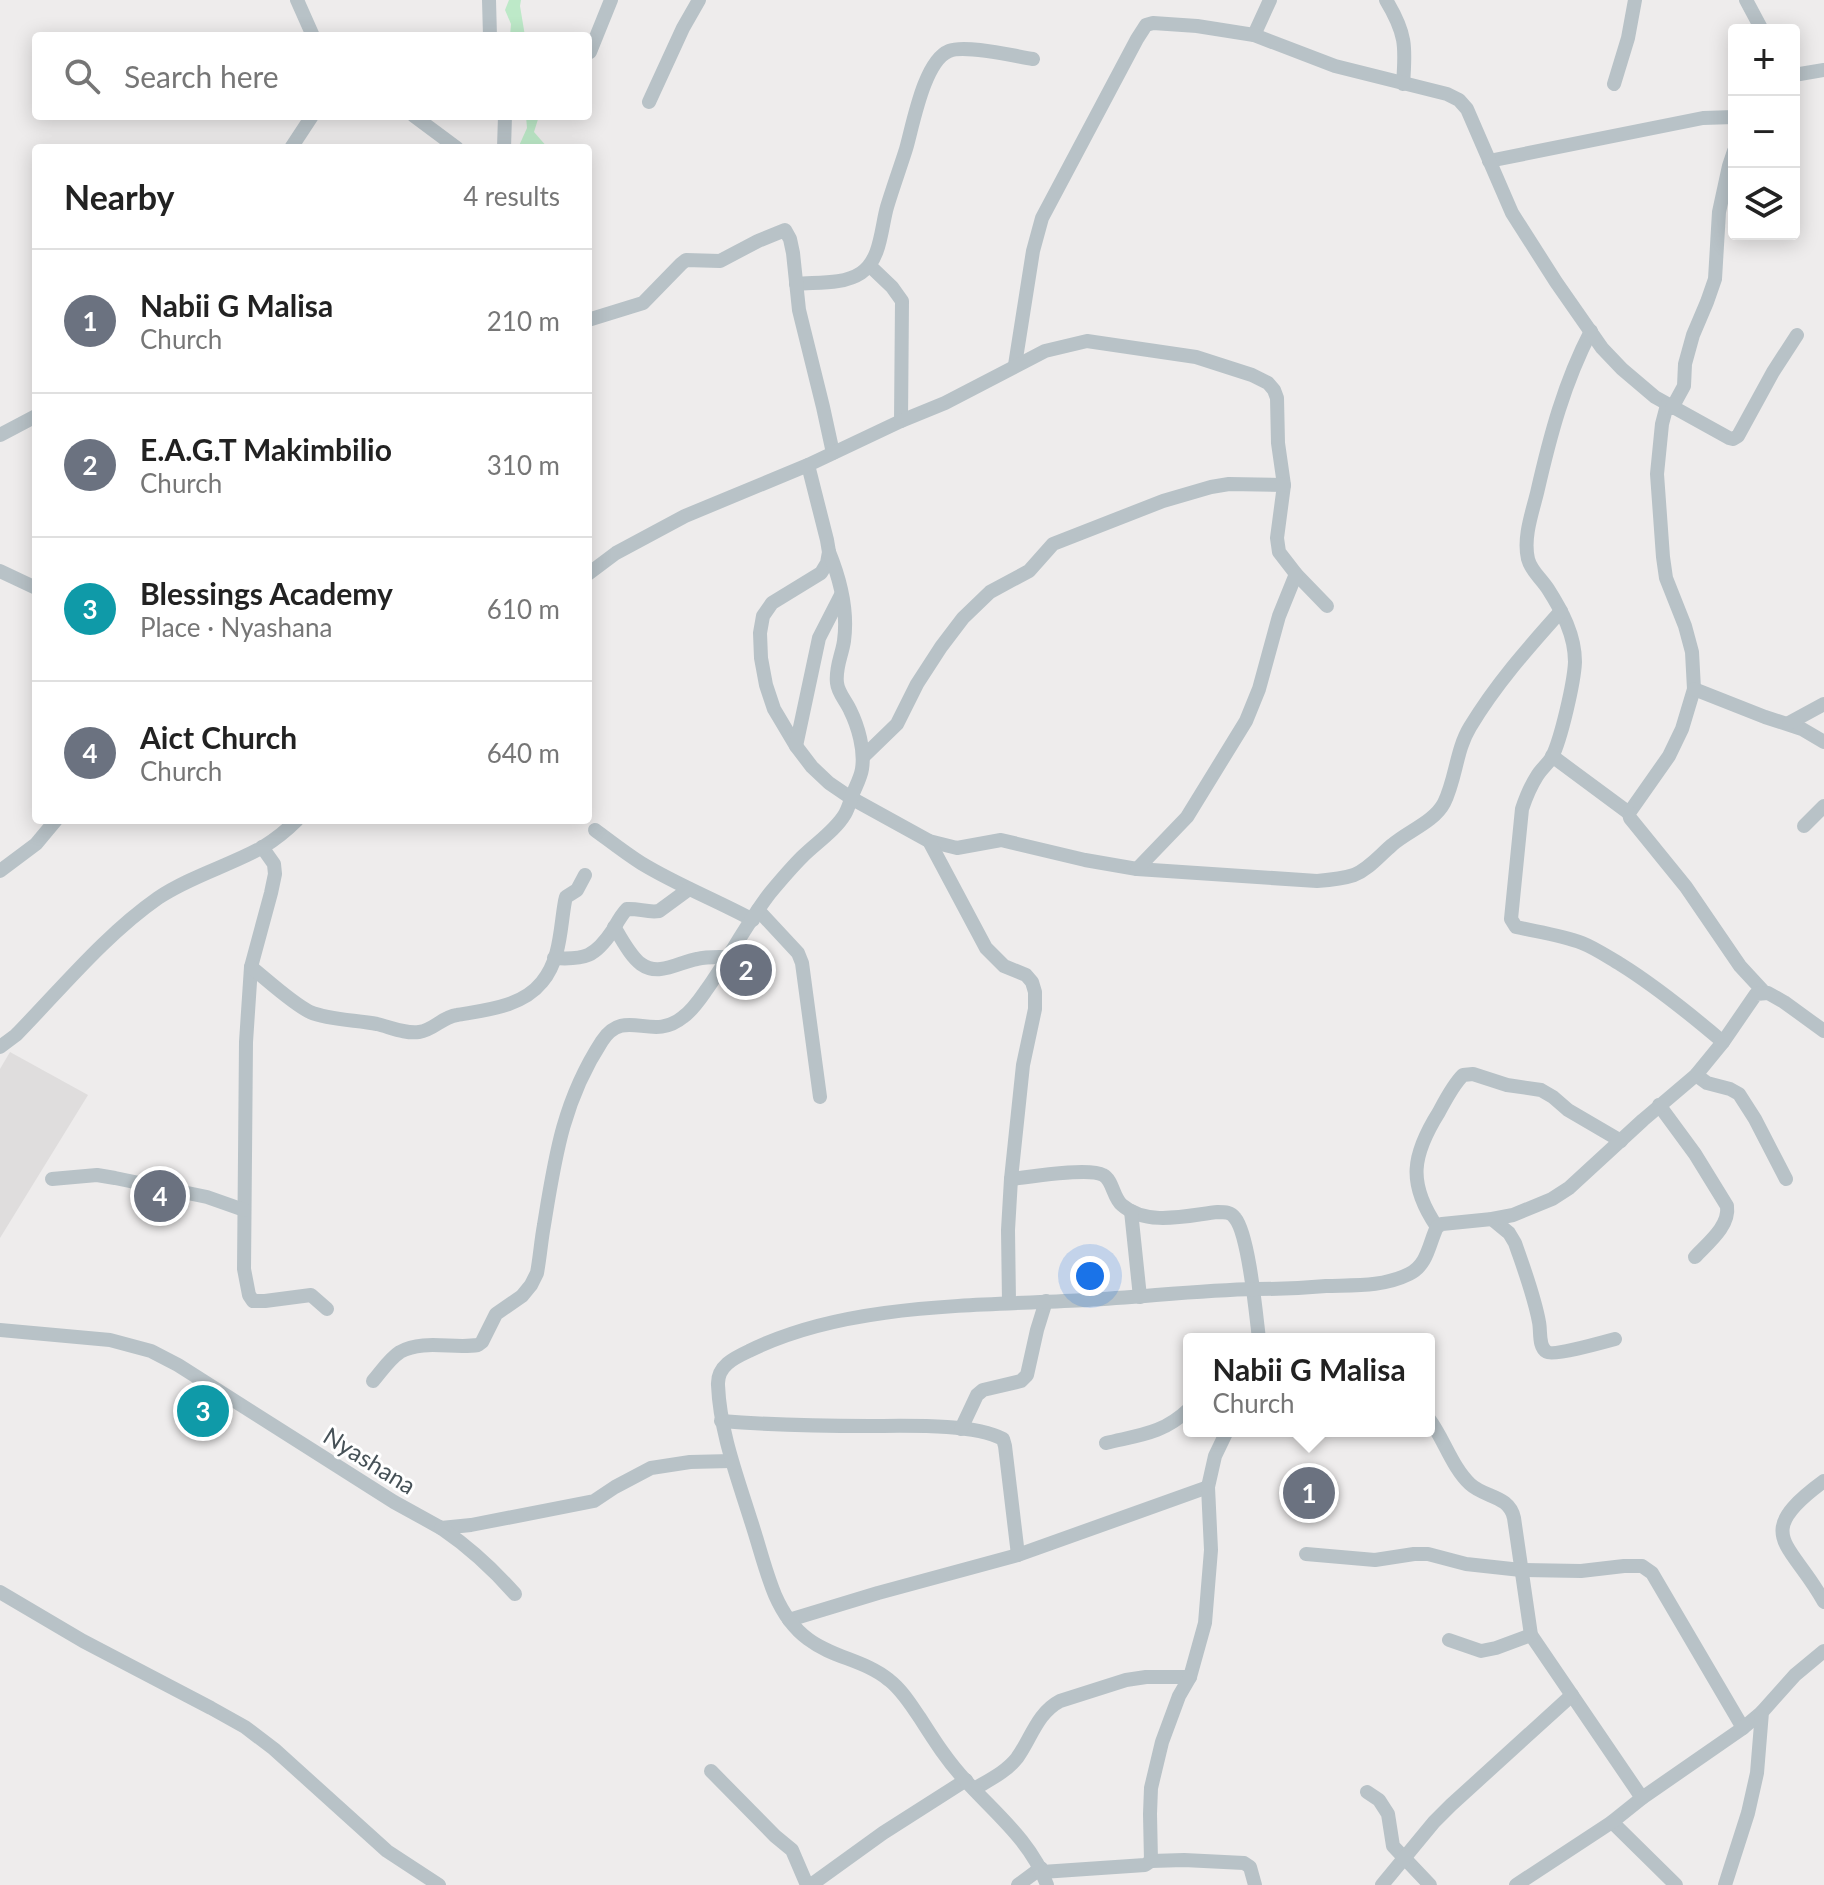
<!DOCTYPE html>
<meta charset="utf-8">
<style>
:root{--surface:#fff;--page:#f2f2f2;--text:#222;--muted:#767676;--line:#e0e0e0;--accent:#2563eb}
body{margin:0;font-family:Lato,sans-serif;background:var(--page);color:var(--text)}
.controls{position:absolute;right:24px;top:24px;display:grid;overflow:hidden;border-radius:8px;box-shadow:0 4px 20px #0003}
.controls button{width:72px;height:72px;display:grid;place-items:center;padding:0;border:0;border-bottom:2px solid var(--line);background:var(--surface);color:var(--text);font:40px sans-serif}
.you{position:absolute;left:1090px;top:1276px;width:28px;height:28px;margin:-20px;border:6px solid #fff;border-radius:50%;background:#1a73e8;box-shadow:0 0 0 12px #1a73e833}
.badge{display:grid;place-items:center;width:52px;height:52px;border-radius:50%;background:var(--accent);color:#fff;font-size:26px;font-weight:700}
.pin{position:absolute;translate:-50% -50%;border:4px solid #fff;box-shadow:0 2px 8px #0006}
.popup{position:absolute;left:1183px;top:1333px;width:252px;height:104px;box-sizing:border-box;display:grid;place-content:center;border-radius:8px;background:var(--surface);filter:drop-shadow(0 2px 6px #0005);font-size:26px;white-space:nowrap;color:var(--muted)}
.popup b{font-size:30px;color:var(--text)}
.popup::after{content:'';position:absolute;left:50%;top:100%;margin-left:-16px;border:16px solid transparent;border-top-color:var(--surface)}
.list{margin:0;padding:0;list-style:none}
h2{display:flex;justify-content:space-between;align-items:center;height:104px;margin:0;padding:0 32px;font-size:34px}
h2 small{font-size:26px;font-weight:400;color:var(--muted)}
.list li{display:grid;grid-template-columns:52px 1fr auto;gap:24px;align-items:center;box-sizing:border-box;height:144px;padding:0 32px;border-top:2px solid var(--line)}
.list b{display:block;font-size:30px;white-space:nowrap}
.list p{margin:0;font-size:26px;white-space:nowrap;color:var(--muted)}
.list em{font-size:26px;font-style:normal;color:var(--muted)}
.icon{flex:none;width:44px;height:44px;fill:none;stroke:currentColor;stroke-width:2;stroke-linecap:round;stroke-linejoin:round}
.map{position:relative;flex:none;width:1824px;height:1885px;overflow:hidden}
.search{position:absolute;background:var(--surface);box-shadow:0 4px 20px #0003;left:32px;top:32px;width:560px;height:88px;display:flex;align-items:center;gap:20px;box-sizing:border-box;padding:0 28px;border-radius:8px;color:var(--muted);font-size:30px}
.panel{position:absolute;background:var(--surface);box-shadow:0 4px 20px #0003;left:32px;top:144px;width:560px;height:680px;border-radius:8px}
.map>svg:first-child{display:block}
.education{fill:#dfdddd}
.green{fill:#bde9c8}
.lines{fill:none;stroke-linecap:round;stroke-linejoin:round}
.minor{stroke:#b8c2c7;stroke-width:14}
.labels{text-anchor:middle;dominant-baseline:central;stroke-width:6;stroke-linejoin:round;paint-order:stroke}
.street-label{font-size:24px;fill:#465157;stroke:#fff}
</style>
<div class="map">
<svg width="1824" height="1885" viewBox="0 0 1824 1885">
<rect width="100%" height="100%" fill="#eeecec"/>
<!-- education -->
<path class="education" d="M10,1052L88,1095L0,1238V1069Z"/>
<!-- green -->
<g class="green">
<path d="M509,0H521L520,6L525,36H510L511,24L505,10Z"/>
<path d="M526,116H539L534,132L548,148H518L527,128Z"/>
</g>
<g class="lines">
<!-- minor -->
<g class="minor">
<path d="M297,0L313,36"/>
<path d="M489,0L490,36"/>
<path d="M1386,0C1406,33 1406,46 1403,84"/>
<path d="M1746,0L1762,30"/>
<path d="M1254,35L1270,0"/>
<path d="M590,52L611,0"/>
<path d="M1794,75L1824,70"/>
<path d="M1614,84L1628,38L1635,0"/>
<path d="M649,102L683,28L699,0"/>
<path d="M414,116L457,148"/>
<path d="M291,148L312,116"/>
<path d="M504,148L505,116"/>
<path d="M1489,161L1703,118L1734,117"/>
<path d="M870,266L892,287L902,301L901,421"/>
<path d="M796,284C816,282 843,285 861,273C881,260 881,228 887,207C893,187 900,168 906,149C913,125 924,61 949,51C965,44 1014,56 1033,59"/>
<path d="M588,320L643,303L681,264L686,260L720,261L758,241L785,230L790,239L793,253L799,310L823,407L833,453"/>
<path d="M1591,331C1564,383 1550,436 1537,493C1532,513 1523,538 1528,559C1531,571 1541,578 1548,589C1562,611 1575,635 1575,662C1574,683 1561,739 1552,757C1548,764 1541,769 1537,776C1530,787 1526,797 1522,809L1511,919L1516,927C1538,932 1561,935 1582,943C1595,948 1608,957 1620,964C1657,987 1690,1014 1723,1042"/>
<path d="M1015,365L1033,251L1042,218L1137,39L1146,25L1153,23L1197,26L1254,35L1335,66L1447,94L1459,100L1467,109L1512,213L1556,282L1602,348L1622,369L1655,397L1729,438L1733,439L1738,436L1773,372L1797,335"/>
<path d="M1667,405L1662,424L1657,474L1663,557L1666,578L1685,626L1692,652L1694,689L1682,729L1669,756L1629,813L1630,818L1686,887L1740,966L1764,992"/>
<path d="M1672,408L1684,386L1685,364L1693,335L1707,302L1715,279L1719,212L1729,166L1734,151"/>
<path d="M0,435L36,416"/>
<path d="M808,465L827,540L829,552L827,563L821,573L772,603L763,616L760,633L761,658L766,685L774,709L796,746L812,767L829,783L851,798L929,841L957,848L1001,840L1085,860L1137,869L1317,881C1330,880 1342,879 1354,875C1369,869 1380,855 1392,845C1408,831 1434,822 1444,803C1456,779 1456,750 1470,727C1496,684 1527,649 1561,611"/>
<path d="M0,571L36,588"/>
<path d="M588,574L616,553L685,516L808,465L901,421L945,403L1045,351L1087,341L1196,357L1252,375L1268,383L1274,390L1277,398L1278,443L1284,485L1277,538L1279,552L1296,574L1327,606"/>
<path d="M1694,689L1765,717L1802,729L1824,742"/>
<path d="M1789,723L1824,704"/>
<path d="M796,746L819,638L841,595"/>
<path d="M1552,756L1629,813"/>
<path d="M863,757L897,724L917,684L941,647L963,618L990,592L1029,571L1053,544L1163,501L1211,487L1229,484L1284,485"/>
<path d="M1804,826L1824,806"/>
<path d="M595,830C610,841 625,853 641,863C677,885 716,900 753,920"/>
<path d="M929,841L986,948L1004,966L1026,975L1032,982L1035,992V1009L1023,1065L1011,1179L1008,1230L1009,1302"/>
<path d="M262,847L274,864L275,874L271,893L251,967L246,1042L244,1269L249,1295L253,1301H265L311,1295L327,1309"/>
<path d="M1137,869L1187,817L1246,721L1259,689L1279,616L1296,574"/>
<path d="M0,871L36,844L56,820"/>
<path d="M758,910L798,953L802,963L820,1097"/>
<path d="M614,927C622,939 630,956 641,964C659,977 679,962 697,959C708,956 719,957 730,957"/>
<path d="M554,958C585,960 595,957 613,930C617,923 621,915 627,909C638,908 648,913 659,911L689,889"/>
<path d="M251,967C266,979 293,1004 310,1012C329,1020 356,1020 377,1024C390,1027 405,1034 419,1032C434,1030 442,1017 457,1015C486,1010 522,1007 542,982C561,959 560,928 565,901L566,897L577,890L585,875"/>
<path d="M0,1047L16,1035C61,989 105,935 158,898C191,876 229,866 263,847C276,839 287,830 297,820"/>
<path d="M1696,1075L1707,1083L1730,1089L1739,1094L1755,1119L1786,1179"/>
<path d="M1659,1105L1695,1154L1727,1206C1730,1226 1708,1243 1695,1257"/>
<path d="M52,1179L97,1175L115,1178L207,1197L244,1210"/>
<path d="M1011,1179C1029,1177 1089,1167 1103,1175C1113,1180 1113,1198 1122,1205C1147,1227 1189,1215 1218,1212C1225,1212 1231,1212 1235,1218C1249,1235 1256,1315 1259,1339"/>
<path d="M1131,1211L1140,1297"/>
<path d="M1492,1219L1509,1233L1515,1243C1524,1269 1534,1295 1539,1322C1541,1331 1538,1347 1547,1352C1554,1356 1604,1342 1615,1339"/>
<path d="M1437,1227C1407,1183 1412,1155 1439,1112C1446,1099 1453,1085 1463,1075L1473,1074L1507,1085L1541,1090L1553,1097L1568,1110L1621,1141"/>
<path d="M0,1330L110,1340L151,1351L178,1365L394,1502L441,1528L471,1525L594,1501L615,1487L651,1468L690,1462L731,1461"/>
<path d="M373,1381C381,1372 389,1359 400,1352C423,1339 453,1349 478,1345L482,1342L496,1314L522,1296L531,1285L537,1273C540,1257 541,1241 544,1225C555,1157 563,1101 602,1041C625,1006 652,1043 683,1017C693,1010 700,999 707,989C729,958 747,923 770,893C780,881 791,868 802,857C816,843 835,831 845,814C849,807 851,798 854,791C857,784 861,776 862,769C865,750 858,726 850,710C846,701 838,693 837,683C835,668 842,655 844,641C848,612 840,579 829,552"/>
<path d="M1429,1419C1444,1439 1452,1467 1470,1484C1485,1498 1509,1495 1514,1518L1531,1635L1642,1798"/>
<path d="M721,1421C771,1425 820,1426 869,1426C904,1426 972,1423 1003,1439L1005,1446L1018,1555"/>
<path d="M961,1429L977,1395L983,1390L1021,1381L1027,1375L1037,1330L1046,1301"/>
<path d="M1106,1443C1139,1435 1163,1434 1189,1409"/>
<path d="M1824,1481C1750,1535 1791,1542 1824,1602"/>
<path d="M441,1528C469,1547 492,1568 515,1594"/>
<path d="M1306,1554L1375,1560L1414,1554H1428L1466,1564L1521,1570L1581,1571L1624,1566H1642L1652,1573L1743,1728"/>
<path d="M0,1592L83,1641L211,1708L245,1727L274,1749L387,1851L439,1885"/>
<path d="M789,1620L878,1593L1018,1555L1208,1487"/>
<path d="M1449,1640L1481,1651L1496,1648L1531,1635"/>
<path d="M711,1771L775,1836L792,1850L807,1885"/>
<path d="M974,1789C989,1780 1006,1772 1017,1758C1031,1739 1037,1713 1060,1701L1126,1680L1146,1677H1190"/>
<path d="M1367,1792L1379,1800L1388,1814L1393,1846L1430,1885"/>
<path d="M1612,1822L1676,1885"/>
<path d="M1151,1861L1184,1860L1244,1863L1250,1867L1255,1885"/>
<path d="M1042,1872L1145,1865L1151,1861L1150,1814L1151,1788L1162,1742L1179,1696L1190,1677L1205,1623L1211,1550L1208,1487L1215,1456L1227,1431"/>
<path d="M811,1885L883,1833L966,1780"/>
<path d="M1018,1885L1041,1868"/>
<path d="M1047,1885C1032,1842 995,1813 966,1781C948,1762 934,1740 920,1718C911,1705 902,1690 889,1680C865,1660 833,1658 808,1639C793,1628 782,1611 775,1595C765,1571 759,1545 751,1521C737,1476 720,1432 718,1385C717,1366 734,1358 749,1351C847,1302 979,1306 1087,1300C1144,1297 1200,1290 1256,1289C1280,1289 1303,1288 1326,1286C1354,1285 1383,1287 1409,1274C1428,1265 1429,1243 1437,1227L1442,1224L1492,1219L1513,1215L1552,1199L1569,1188L1643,1120L1696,1075L1723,1042L1756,994L1768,993L1784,1002L1824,1031"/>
<path d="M1382,1885L1434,1822L1451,1805L1572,1695"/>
<path d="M1516,1885L1612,1822L1642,1798L1743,1728L1762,1712"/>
<path d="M1725,1885L1748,1813L1757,1773L1762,1712L1795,1675L1824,1651"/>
</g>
</g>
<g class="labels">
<!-- street labels -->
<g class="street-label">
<text transform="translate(370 1460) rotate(32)">Nyashana</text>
</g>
</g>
</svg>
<div class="controls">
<button>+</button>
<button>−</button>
<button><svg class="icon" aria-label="layers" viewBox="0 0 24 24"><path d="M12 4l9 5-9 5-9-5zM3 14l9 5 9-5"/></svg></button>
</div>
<div class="you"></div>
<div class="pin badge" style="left:1309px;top:1493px;background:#6b7280">1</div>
<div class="popup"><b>Nabii G Malisa</b>Church</div>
<div class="pin badge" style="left:746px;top:970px;background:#6b7280">2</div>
<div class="pin badge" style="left:203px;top:1411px;background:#0f9aa8">3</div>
<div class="pin badge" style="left:160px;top:1196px;background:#6b7280">4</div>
<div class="search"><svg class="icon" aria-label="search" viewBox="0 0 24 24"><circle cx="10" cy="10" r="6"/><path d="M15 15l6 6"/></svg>Search here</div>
<section class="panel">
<h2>Nearby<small>4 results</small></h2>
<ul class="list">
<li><span class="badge" style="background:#6b7280">1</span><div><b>Nabii G Malisa</b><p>Church</p></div><em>210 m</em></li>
<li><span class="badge" style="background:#6b7280">2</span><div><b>E.A.G.T Makimbilio</b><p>Church</p></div><em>310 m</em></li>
<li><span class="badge" style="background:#0f9aa8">3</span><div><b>Blessings Academy</b><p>Place · Nyashana</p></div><em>610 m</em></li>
<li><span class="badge" style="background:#6b7280">4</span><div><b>Aict Church</b><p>Church</p></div><em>640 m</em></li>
</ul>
</section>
</div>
